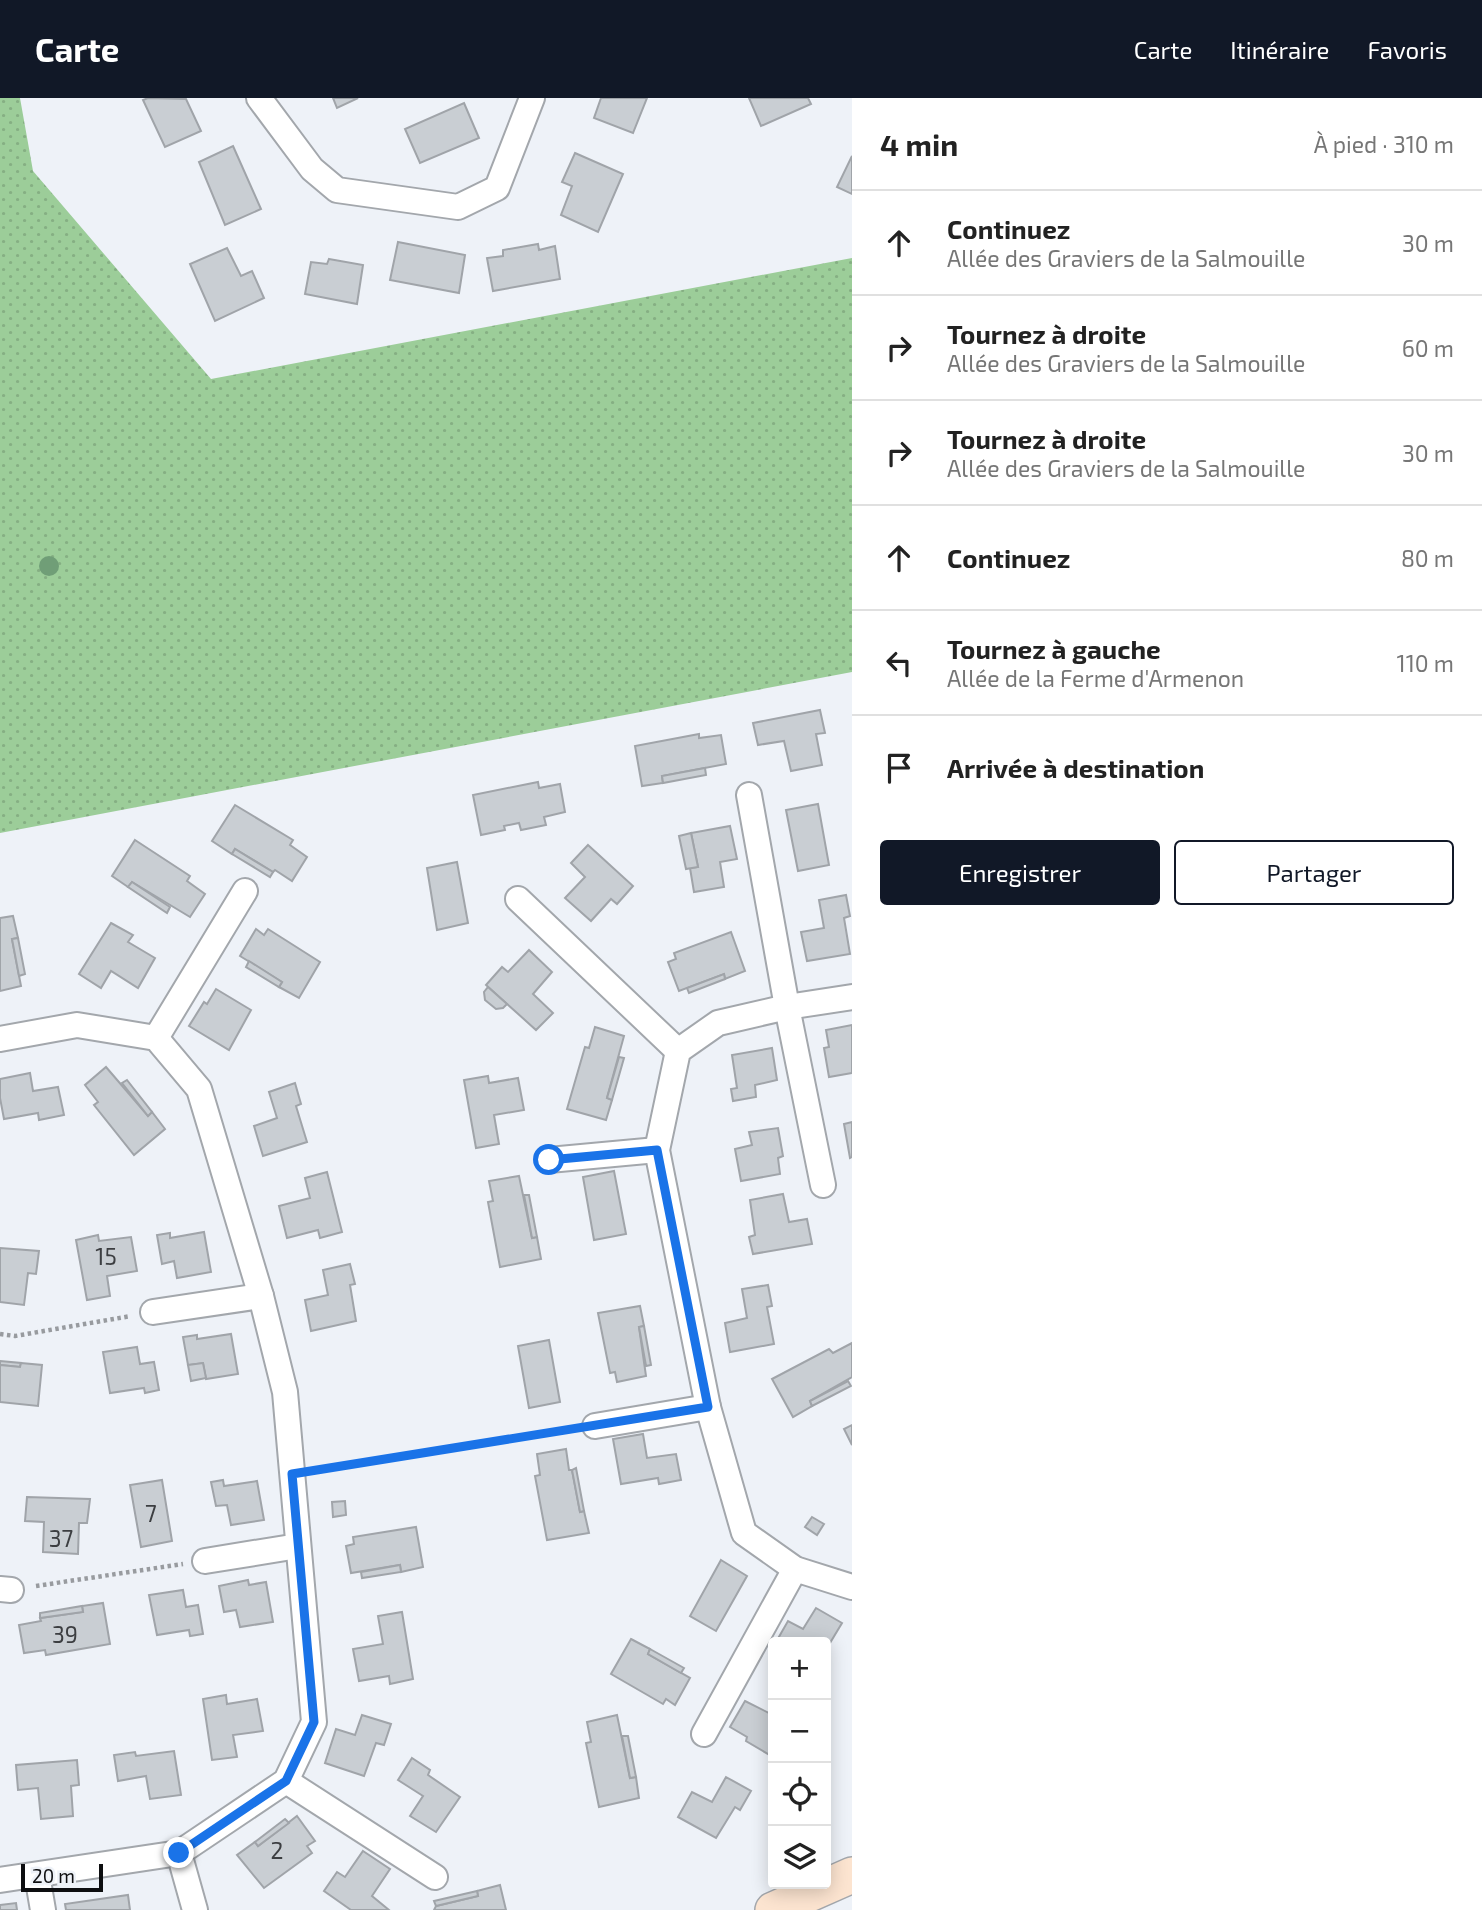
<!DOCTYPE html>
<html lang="fr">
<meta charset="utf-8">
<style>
:root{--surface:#fff;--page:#f2f2f2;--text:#222;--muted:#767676;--line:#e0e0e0;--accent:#111827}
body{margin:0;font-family:"Exo 2",sans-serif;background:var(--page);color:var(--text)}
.controls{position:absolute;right:21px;bottom:21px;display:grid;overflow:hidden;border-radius:7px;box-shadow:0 4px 18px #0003}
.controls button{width:63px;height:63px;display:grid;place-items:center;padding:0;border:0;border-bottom:2px solid var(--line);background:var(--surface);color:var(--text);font:35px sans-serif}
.scale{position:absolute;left:21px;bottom:18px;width:82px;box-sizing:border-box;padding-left:7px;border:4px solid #0d0e10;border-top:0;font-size:19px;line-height:24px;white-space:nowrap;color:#0d0e10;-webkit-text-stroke:5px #eef2f8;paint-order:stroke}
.stop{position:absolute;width:21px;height:21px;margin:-16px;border:5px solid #1a73e8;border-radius:50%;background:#fff}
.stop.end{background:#1a73e8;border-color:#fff;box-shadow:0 2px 7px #0008}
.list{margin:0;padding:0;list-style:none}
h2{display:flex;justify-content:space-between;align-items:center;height:91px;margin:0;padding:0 28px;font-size:30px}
h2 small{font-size:23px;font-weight:400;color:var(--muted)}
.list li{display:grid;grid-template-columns:46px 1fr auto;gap:21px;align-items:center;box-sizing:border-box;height:105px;padding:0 28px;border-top:2px solid var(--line)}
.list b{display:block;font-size:26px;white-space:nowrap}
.list p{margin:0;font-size:23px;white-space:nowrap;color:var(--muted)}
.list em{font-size:23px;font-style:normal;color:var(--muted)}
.actions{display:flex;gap:14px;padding:21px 28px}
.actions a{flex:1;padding:16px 0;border:2px solid var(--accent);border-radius:7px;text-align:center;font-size:24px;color:var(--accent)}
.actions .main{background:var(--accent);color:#fff}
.icon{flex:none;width:38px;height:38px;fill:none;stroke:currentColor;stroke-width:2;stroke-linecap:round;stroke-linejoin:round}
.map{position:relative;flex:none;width:852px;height:1812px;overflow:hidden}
header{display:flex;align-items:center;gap:42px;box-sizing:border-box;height:98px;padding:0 35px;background:var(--accent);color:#fff}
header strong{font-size:33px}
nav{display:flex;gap:38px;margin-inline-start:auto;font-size:24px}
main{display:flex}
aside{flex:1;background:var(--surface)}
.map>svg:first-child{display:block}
.grass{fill:url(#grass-dots)}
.building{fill:#c9ced3;stroke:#a0a4a9;stroke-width:2}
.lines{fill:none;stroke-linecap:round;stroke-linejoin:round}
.street-casing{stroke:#a3a7ac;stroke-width:28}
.secondary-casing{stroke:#a3a7ac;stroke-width:38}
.path{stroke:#989b9f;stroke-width:4.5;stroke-dasharray:3.5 3.5;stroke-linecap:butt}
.street{stroke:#fff;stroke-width:24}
.secondary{stroke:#fce4d0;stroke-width:35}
.tree{fill:#709e77}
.route{stroke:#1a73e8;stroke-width:9}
.labels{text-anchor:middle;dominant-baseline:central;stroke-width:7;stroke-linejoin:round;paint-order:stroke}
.number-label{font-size:23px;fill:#3c3e41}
</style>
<header>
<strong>Carte</strong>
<nav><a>Carte</a><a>Itinéraire</a><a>Favoris</a></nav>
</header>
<main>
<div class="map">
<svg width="852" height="1812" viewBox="0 0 852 1812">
<defs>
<pattern id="grass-dots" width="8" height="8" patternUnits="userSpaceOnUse" patternTransform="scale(1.75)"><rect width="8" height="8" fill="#9ccd99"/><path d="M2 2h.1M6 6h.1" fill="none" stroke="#85af83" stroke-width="1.8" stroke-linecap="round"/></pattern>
</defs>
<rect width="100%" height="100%" fill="#eef2f8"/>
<!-- grass -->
<path class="grass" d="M0,0H20L33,73L211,281L852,160V574L0,735Z"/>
<!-- building -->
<g class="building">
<path d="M148,0L186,1L201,33L165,49L143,2Z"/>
<path d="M333,0H358L337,10Z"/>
<path d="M601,0H647L633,35L594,20Z"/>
<path d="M749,0H808L811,6L761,28Z"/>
<path d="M464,5L479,40L420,65L405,31Z"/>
<path d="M233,48L261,111L225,127L199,64Z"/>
<path d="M575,55L623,76L598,134L561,117L572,88L562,84Z"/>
<path d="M852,58V96L837,89Z"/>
<path d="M398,144L465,157L459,195L390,182Z"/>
<path d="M538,146L539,152L555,148L560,181L493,193L487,160L503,158V152Z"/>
<path d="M227,150L241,178L252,173L264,200L215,223L190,166Z"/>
<path d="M329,161L363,167L357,206L305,196L311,164L327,166Z"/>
<path d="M820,612L825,635L816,636L822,667L791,673L784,643L758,647L753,625Z"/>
<path d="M699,636V640L721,637L726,666L662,678L663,685L642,688L635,648Z"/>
<path d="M705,670L706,677L663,685L662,678Z"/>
<path d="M538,684L539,690L560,686L565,714L544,719L546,727L521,732L519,725L504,728L505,732L481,737L473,697Z"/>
<path d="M818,706L829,767L798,773L786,712Z"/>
<path d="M235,707L293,742L290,747L307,759L292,783L275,772L273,774L235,751L232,756L212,743Z"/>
<path d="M730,728L737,761L720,764L724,789L694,794L690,770L698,769L691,735Z"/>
<path d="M691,735L698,769L686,771L679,738Z"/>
<path d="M135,742L190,778L187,783L205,796L190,819L132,784L128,789L112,778Z"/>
<path d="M588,747L633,788L617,806L611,801L591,823L565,800L585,779L571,765Z"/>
<path d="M235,751L273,774L270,779L232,756Z"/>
<path d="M457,764L468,825L437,832L427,770Z"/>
<path d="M132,784L170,809L167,815L128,789Z"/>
<path d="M846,797L850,818L844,820L850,856L807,863L801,834L824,830L819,802Z"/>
<path d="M13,818L18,840L12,841L21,888L0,893V820Z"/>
<path d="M111,825L133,837L128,844L155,860L138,890L111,873L101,890L79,876Z"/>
<path d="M256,831L264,837L268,831L320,864L299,900L279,889L282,884L240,858Z"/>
<path d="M731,834L745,873L725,881L724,876L679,893L668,864L676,861L674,855Z"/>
<path d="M18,840L25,876L19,878L12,841Z"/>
<path d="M529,852L552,874L533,896L553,915L536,932L486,887L502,869L508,874Z"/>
<path d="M249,863L282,884L279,889L246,869Z"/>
<path d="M724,876L725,881L689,895L687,890Z"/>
<path d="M488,889L507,906L503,910L496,911L485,902L484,894Z"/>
<path d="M216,891L251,912L229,952L189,928L204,904L207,906Z"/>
<path d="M852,927V975L829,979L824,950L829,949L826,932Z"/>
<path d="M595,929L624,938L607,1000L612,1002L606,1022L567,1011L585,949L589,950Z"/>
<path d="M772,950L777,982L755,987L756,999L733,1003L731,991L737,990L732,957Z"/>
<path d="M619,959L624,960L612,1002L607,1000Z"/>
<path d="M106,969L148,1018L152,1014L165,1031L134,1057L94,1007L98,1004L85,987Z"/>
<path d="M30,975L33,993L58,989L64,1017L39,1022L38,1015L4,1021L0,1000V981Z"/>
<path d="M488,978L489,985L518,980L524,1012L494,1017L499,1046L476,1050L464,982Z"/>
<path d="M127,982L152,1014L148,1018L122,985Z"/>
<path d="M295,985L301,1006L296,1008L307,1044L263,1058L254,1028L277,1020L269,994Z"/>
<path d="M852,1024V1059L850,1060L844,1026Z"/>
<path d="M778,1030L783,1058L778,1060L780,1076L741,1083L735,1051L752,1047L749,1034Z"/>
<path d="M614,1073L626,1136L594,1142L583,1079Z"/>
<path d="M327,1074L342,1134L320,1140L318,1132L287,1140L279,1108L310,1100L305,1080Z"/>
<path d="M519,1078L532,1140L537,1139L541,1161L500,1169L488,1104L493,1103L489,1083Z"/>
<path d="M783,1096L789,1124L807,1121L812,1146L753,1156L749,1139L755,1137L750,1102Z"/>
<path d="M524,1097H529L537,1139L532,1140Z"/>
<path d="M204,1134L211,1174L177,1180L174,1163L162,1166L157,1137L170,1135V1140Z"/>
<path d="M98,1137L99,1143L131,1139L137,1173L107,1178L110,1198L87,1202L76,1142Z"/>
<path d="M0,1150L39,1153L36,1176L28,1175L24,1207L0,1204Z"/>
<path d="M350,1166L355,1186L350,1187L356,1223L311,1233L305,1202L328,1197L323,1172Z"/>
<path d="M768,1187L772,1208L767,1209L774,1246L730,1254L725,1225L747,1220L742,1191Z"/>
<path d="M640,1208L644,1228L639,1229L646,1278L617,1284L615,1274L610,1275L598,1215Z"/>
<path d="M644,1228L651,1267L646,1268L639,1229Z"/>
<path d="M231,1236L238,1276L206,1281L203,1265L188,1267L183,1239L197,1237V1241Z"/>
<path d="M549,1242L560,1304L529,1310L518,1248Z"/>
<path d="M852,1245V1279L810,1303L812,1308L793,1319L772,1281L829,1251L833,1255Z"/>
<path d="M137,1249L140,1266L154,1264L159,1292L145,1295L144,1290L110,1295L103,1254Z"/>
<path d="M0,1263L21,1265L20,1269L0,1267Z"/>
<path d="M21,1265L42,1267L38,1308L0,1304V1267L20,1269Z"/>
<path d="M203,1265L206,1280L191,1283L188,1267Z"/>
<path d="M848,1283L851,1288L812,1308L810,1303Z"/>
<path d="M852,1327V1347L844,1331Z"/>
<path d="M643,1336L647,1360L676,1356L681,1382L659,1386L658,1380L621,1386L613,1341Z"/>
<path d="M566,1351L569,1372H572L580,1414L584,1413L589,1435L547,1442L535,1378L540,1377L537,1356Z"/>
<path d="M576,1370L584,1413L580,1414L572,1372Z"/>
<path d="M162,1382L172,1443L141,1449L130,1387Z"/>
<path d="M223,1382L224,1388L257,1383L264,1422L231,1427L227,1407L216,1408L211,1384Z"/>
<path d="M27,1399L90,1401L87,1425H79L78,1456L43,1454L44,1424L25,1423Z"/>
<path d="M345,1403L346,1417L333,1419L332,1404Z"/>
<path d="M812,1419L824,1426L817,1437L805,1429Z"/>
<path d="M416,1429L423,1469L401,1474L400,1467L351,1475L346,1448L354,1446L353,1439Z"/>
<path d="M721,1462L747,1478L716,1533L690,1518Z"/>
<path d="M400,1467L401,1474L362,1480L361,1474Z"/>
<path d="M248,1482L249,1487L266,1484L273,1524L240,1529L236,1512L224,1514L219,1488Z"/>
<path d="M183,1492L186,1509L198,1507L203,1536L190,1538L189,1532L157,1537L149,1497Z"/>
<path d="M103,1505L110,1546L46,1557L45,1552L24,1555L19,1527L41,1523L40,1520L83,1514L82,1508Z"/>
<path d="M82,1508L83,1514L40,1520V1515Z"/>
<path d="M816,1510L842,1525L830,1545L825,1543L776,1544L788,1523L803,1531Z"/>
<path d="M402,1514L413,1581L390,1586L389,1578L359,1583L353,1551L383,1546L378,1518Z"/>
<path d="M631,1541L650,1551L648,1556L690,1580L675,1607L666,1601L663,1606L611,1576Z"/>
<path d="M650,1551L684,1570L681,1575L648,1556Z"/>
<path d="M226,1597L227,1606L257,1601L263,1633L233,1637L237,1659L212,1662L203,1601Z"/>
<path d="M745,1603L773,1617V1659L746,1643L747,1639L730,1629Z"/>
<path d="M362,1617L391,1626L384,1647L376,1645L364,1678L325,1665L336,1631L355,1637Z"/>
<path d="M617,1617L630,1680L636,1679L639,1700L599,1709L586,1645L591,1644L587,1624Z"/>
<path d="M622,1638H628L636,1679L630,1680Z"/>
<path d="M174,1653L181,1697L150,1701L146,1678L118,1683L114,1657L135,1654L136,1658Z"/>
<path d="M412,1660L430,1672L428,1677L460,1699L436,1734L410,1718L423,1698L398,1682Z"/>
<path d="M77,1662L79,1687L71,1688L73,1718L41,1721L38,1690L18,1692L16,1667Z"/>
<path d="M726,1679L751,1693L740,1712L735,1709L716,1740L678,1719L692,1694L712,1704Z"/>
<path d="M297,1718L315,1743L307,1748L312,1755L264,1790L237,1757L255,1744L258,1748Z"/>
<path d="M285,1721L289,1725L258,1748L255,1744Z"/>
<path d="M363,1753L390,1771L372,1798L389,1812H351L324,1793L337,1774L345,1779Z"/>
<path d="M500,1787L506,1812H434L436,1808L478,1798L477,1793Z"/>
<path d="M477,1793L478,1798L436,1808L434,1803Z"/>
<path d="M128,1797L130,1812H66L65,1806Z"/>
<path d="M16,1805L17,1812H0V1807Z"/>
</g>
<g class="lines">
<!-- street casing -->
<g class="street-casing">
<g id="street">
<path d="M259,0L312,71L337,92L458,109L497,90L532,0"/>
<path d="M749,697L787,909L823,1087"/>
<path d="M518,801L678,953"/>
<path d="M852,899L787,909L718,925L678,953L657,1052L708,1309L744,1435L795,1471L852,1489"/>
<path d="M156,940L245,793"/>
<path d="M0,941L77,927L156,940L199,991L261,1198L285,1294L314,1624L286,1683L179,1755L0,1782"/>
<path d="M549,1062L657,1052"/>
<path d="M153,1214L261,1198"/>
<path d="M595,1328L708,1309"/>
<path d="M205,1463L298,1448"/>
<path d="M0,1491L11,1492"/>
<path d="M704,1636L795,1471"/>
<path d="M286,1683L435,1779"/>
<path d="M179,1755L195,1812"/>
<path d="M37,1777L43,1812"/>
</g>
</g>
<!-- secondary casing -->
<g class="secondary-casing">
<path id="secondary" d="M773,1812L852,1777"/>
</g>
<!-- path -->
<g class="path">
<path d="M0,1236L15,1238L131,1218"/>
<path d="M317,1372L571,1332"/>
<path d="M36,1488L183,1466"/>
</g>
<!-- street -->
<use href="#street" class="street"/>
<!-- secondary -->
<use href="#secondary" class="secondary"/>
</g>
<!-- trees -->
<circle class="tree" cx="49" cy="468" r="10"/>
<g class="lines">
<!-- route -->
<path class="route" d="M179,1755L286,1683L314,1624L292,1376L708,1309L657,1052L549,1062"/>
</g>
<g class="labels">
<!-- number labels -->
<g class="number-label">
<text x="106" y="1158">15</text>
<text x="151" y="1415">7</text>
<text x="61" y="1440">37</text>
<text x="65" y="1536">39</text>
<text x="277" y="1752">2</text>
</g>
</g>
</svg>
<div class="controls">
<button>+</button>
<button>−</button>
<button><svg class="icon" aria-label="locate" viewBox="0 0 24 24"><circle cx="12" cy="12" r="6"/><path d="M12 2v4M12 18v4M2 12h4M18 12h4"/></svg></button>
<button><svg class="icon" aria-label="layers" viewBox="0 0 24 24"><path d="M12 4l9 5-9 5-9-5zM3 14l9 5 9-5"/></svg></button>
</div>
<div class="scale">20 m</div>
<div class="stop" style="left:549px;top:1062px"></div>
<div class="stop end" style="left:179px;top:1755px"></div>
</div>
<aside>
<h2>4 min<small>À pied · 310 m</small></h2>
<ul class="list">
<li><svg class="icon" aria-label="ahead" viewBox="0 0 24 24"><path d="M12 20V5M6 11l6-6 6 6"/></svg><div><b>Continuez</b><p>Allée des Graviers de la Salmouille</p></div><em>30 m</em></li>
<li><svg class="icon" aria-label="right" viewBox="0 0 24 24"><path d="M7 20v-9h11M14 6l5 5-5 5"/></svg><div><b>Tournez à droite</b><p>Allée des Graviers de la Salmouille</p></div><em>60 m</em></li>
<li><svg class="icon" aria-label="right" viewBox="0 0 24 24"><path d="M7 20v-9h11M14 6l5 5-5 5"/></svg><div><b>Tournez à droite</b><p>Allée des Graviers de la Salmouille</p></div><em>30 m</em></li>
<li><svg class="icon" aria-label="ahead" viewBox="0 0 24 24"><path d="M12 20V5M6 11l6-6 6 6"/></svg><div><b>Continuez</b></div><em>80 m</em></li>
<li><svg class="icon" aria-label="left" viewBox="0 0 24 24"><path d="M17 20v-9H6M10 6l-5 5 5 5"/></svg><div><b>Tournez à gauche</b><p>Allée de la Ferme d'Armenon</p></div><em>110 m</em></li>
<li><svg class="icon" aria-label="arrive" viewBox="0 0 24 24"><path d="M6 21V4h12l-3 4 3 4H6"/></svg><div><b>Arrivée à destination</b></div></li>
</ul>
<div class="actions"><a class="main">Enregistrer</a><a>Partager</a></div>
</aside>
</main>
